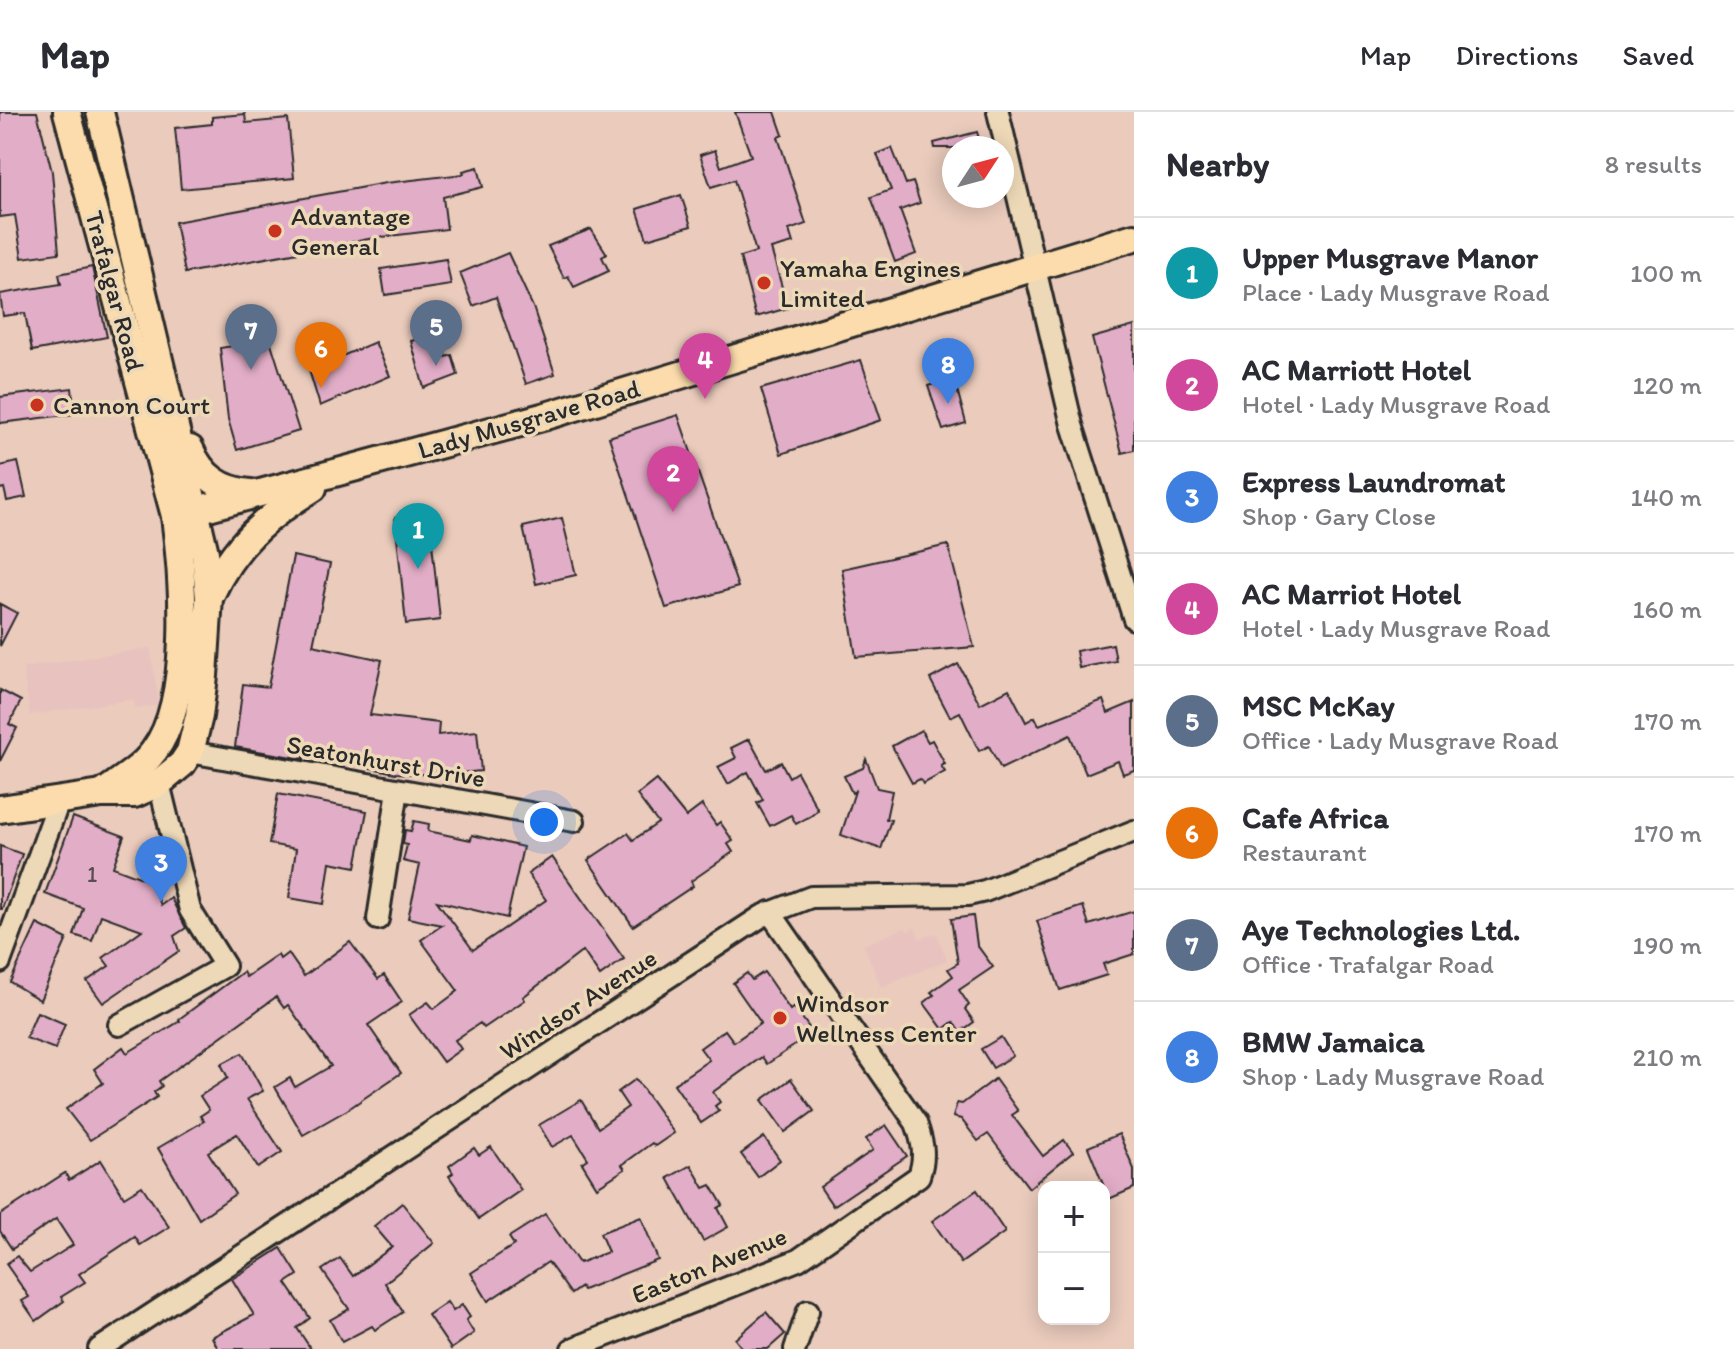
<!DOCTYPE html>
<meta charset="utf-8">
<style>
:root{--surface:#fff;--page:#f7f7f7;--text:#2b2b33;--muted:#7c7c81;--line:#e1e1e2;--accent:#c8321e}
body{margin:0;font-family:Itim,sans-serif;background:var(--page);color:var(--text)}
.controls{position:absolute;right:24px;bottom:24px;display:grid;overflow:hidden;border-radius:16px;box-shadow:0 4px 20px #0003}
.controls button{width:72px;height:72px;display:grid;place-items:center;padding:0;border:0;border-bottom:2px solid var(--line);background:var(--surface);color:var(--text);font:40px sans-serif}
.compass{position:absolute;left:942px;top:24px;width:72px;height:72px;border-radius:50%;background:var(--surface);box-shadow:0 4px 20px #0003;rotate:54deg}
.you{position:absolute;left:544px;top:710px;width:28px;height:28px;margin:-20px;border:6px solid #fff;border-radius:50%;background:#1a73e8;box-shadow:0 0 0 12px #1a73e833}
.badge{display:grid;place-items:center;width:52px;height:52px;border-radius:50%;background:var(--accent);color:#fff;font-size:26px;font-weight:700}
.pin{position:absolute;translate:-50% -66px;filter:drop-shadow(0 2px 4px #0008)}
.pin::after{content:'';position:absolute;top:42px;width:28px;height:24px;background:inherit;clip-path:polygon(0 0,100% 0,50% 100%)}
.list{margin:0;padding:0;list-style:none}
h2{display:flex;justify-content:space-between;align-items:center;height:104px;margin:0;padding:0 32px;font-size:34px}
h2 small{font-size:26px;font-weight:400;color:var(--muted)}
.list li{display:grid;grid-template-columns:52px 1fr auto;gap:24px;align-items:center;box-sizing:border-box;height:112px;padding:0 32px;border-top:2px solid var(--line)}
.list b{display:block;font-size:30px;white-space:nowrap}
.list p{margin:0;font-size:26px;white-space:nowrap;color:var(--muted)}
.list em{font-size:26px;font-style:normal;color:var(--muted)}
.map{position:relative;flex:none;width:1134px;height:1237px;overflow:hidden}
header{display:flex;align-items:center;gap:48px;box-sizing:border-box;height:112px;padding:0 40px;background:var(--surface);border-bottom:2px solid var(--line)}
header strong{font-size:38px}
nav{display:flex;gap:44px;margin-inline-start:auto;font-size:28px}
main{display:flex}
aside{flex:1;background:var(--surface)}
.map>svg:first-child{display:block}
.built{fill:#e8c2bf}
.building{fill:#e2adc7;stroke:#2b2b2b;stroke-width:2}
.lines{fill:none;stroke-linecap:round;stroke-linejoin:round}
.minor-casing{stroke:#2b2b2b;stroke-width:26}
.major-casing{stroke:#2b2b2b;stroke-width:32}
.minor{stroke:#edd8b7;stroke-width:20}
.major{stroke:#fcdcac;stroke-width:26}
.poi-dot{fill:#c8321e;stroke:#edd8b7;stroke-width:3}
.labels{text-anchor:middle;dominant-baseline:central;stroke-width:7;stroke-linejoin:round;paint-order:stroke}
.number-label{font-size:22px;fill:#594c52}
.poi-label{font-size:26px;fill:#2b2b2b;stroke:#edd8b7;text-anchor:start}
.street-label{font-size:26px;fill:#2b2b2b;stroke:#edd8b7}
</style>
<header>
<strong>Map</strong>
<nav><a>Map</a><a>Directions</a><a>Saved</a></nav>
</header>
<main>
<div class="map">
<svg width="1134" height="1237" viewBox="0 0 1134 1237">
<rect width="100%" height="100%" fill="#eacbbc"/>
<filter id="ink" filterUnits="userSpaceOnUse"><feTurbulence type="fractalNoise" baseFrequency=".0125" numOctaves="2"/><feDisplacementMap in="SourceGraphic" scale="16" xChannelSelector="R" yChannelSelector="G"/><feConvolveMatrix kernelMatrix="1 2 1 2 8 2 1 2 1" color-interpolation-filters="sRGB"/></filter>
<g filter="url(#ink)">
<!-- built -->
<g class="built">
<path d="M150,536L159,593L136,597L133,587L30,603L23,556Z"/>
<path d="M905,816L907,820L915,816L920,827L936,821L947,848L881,875L864,833Z"/>
</g>
<!-- building -->
<g class="building">
<path d="M0,0H37L52,60L59,141L22,146L15,103L0,105Z"/>
<path d="M735,0H775L783,23L778,25L806,112L789,118L793,131L771,137L788,196L756,205L740,145L756,140L734,68L711,75L700,43L715,38L721,55L751,44Z"/>
<path d="M245,2L246,11L288,7L294,66L181,77L175,16L212,12V5Z"/>
<path d="M977,20L982,36H935L934,31Z"/>
<path d="M892,36L906,72L913,70L920,91L900,98L916,142L895,150L871,85L891,78L877,42Z"/>
<path d="M478,55L483,75L443,85L447,117L374,126L185,161L175,110L386,71L464,62L463,59Z"/>
<path d="M681,83L691,114L647,127L637,97Z"/>
<path d="M591,117L607,142L602,145L609,159L574,175L568,164L564,166L548,134Z"/>
<path d="M508,141L533,195L555,262L526,272L496,185L473,194L460,161Z"/>
<path d="M446,147L451,173L385,183L381,157Z"/>
<path d="M92,155L107,225L32,239L25,201L3,204L0,182L61,172L59,162Z"/>
<path d="M1134,214V338L1122,341L1092,226Z"/>
<path d="M439,221L446,245L452,243L458,263L424,276L411,229Z"/>
<path d="M270,228L299,319L237,338L228,307L220,236Z"/>
<path d="M375,230L390,264L320,294L309,258Z"/>
<path d="M861,248L881,308L781,342L761,277Z"/>
<path d="M954,266L966,311L943,318L928,274Z"/>
<path d="M72,276L75,302L0,311V285Z"/>
<path d="M678,303L738,475L666,496L609,325Z"/>
<path d="M18,350L26,385L7,389L4,376L0,377V354Z"/>
<path d="M429,402L440,508L406,512L395,405Z"/>
<path d="M562,406L576,463L536,472L523,415Z"/>
<path d="M948,433L974,535L856,545L842,457Z"/>
<path d="M293,444L330,452L313,533L382,548L370,603L439,611L438,623L477,619L481,659L441,663L395,661L352,652L354,642L305,637L304,647L235,635L243,572L268,575Z"/>
<path d="M0,492L17,501L0,534Z"/>
<path d="M1113,532L1116,549L1079,556L1076,539Z"/>
<path d="M958,552L980,592L1009,577L1026,610L1035,605L1039,613L1103,588L1108,601L1134,590V658L1123,662L1118,649L1086,662L1070,623L1001,657L989,634L979,639L960,600L950,605L930,567Z"/>
<path d="M0,578L21,589L9,612L17,616L0,649Z"/>
<path d="M921,618L928,630L932,628L945,652L941,654L945,660L923,672L920,667L912,671L892,634Z"/>
<path d="M749,627L766,658L781,650L789,665L797,660L818,698L811,704L796,712L791,703L770,714L757,691L763,688L748,660L728,672L718,655L736,646L731,636Z"/>
<path d="M866,647L877,676L892,679L886,707L891,708L881,737L841,723L855,679L852,681L844,664L863,656Z"/>
<path d="M656,668L686,705L702,693L716,713L720,710L733,729L728,732L733,740L691,769L693,774L633,814L588,748L628,721L633,728L658,711L637,683Z"/>
<path d="M278,682L367,699L356,755L330,750L324,792L289,786L296,737L269,732Z"/>
<path d="M73,705L124,724L113,755L150,769L161,793L171,786L186,816L174,824L179,839L103,891L87,869L109,854L103,846L142,818L101,803L92,829L74,823L83,796L45,782Z"/>
<path d="M414,709L429,712L428,719L471,728L472,723L523,735L507,806L437,789L473,838L546,788L528,762L552,745L624,847L600,864L583,839L523,885L525,888L484,916L480,911L455,928L461,937L443,950L409,903L428,890L434,897L458,879L421,828L442,813L408,806L420,753L403,749L407,733L403,732L405,718L411,719Z"/>
<path d="M0,734L22,742L2,797H0Z"/>
<path d="M1083,794L1089,813L1134,799V842L1103,852L1107,863L1060,878L1037,809Z"/>
<path d="M973,804L977,833L993,855L959,878L969,893L965,897L974,910L960,920L953,910L943,917L924,891L934,883L931,880L953,864L948,857L958,851L951,807Z"/>
<path d="M37,812L67,827L40,888L10,870Z"/>
<path d="M350,830L378,867L384,863L402,890L368,913L401,961L347,998L303,1023L275,975L290,966L295,975L331,954L288,893L284,896L276,885L159,969L162,974L154,980L157,985L90,1028L66,997L103,971L94,957L123,935L127,941L180,909L179,907L243,860L246,865L278,843L280,847L288,841L304,864Z"/>
<path d="M764,860L790,898L794,895L813,921L767,952L762,945L713,980L720,990L715,994L719,999L701,1011L674,972L709,948L700,936L725,918L734,930L761,911L733,871L747,861L752,868Z"/>
<path d="M37,900L65,912L55,937L26,926Z"/>
<path d="M1001,925L1013,944L993,956L981,937Z"/>
<path d="M242,941L263,979L247,987L282,1040L258,1056L237,1022L208,1040L235,1082L199,1107L158,1036L204,1009L200,1004L209,998L200,984L228,966L221,952Z"/>
<path d="M636,967L674,1021L655,1034L652,1031L622,1053L625,1057L597,1075L582,1051L588,1047L573,1023L552,1035L539,1013L581,988L598,1016L628,995L618,980Z"/>
<path d="M791,967L814,999L785,1020L762,988Z"/>
<path d="M995,967L1018,999L1012,1003L1043,1044L1064,1028L1073,1040L1029,1076L988,1022L978,1029L961,1007L953,1005L957,991L962,992Z"/>
<path d="M886,1013L907,1044L833,1094L820,1075L873,1038L866,1027Z"/>
<path d="M1119,1022L1134,1057V1076L1109,1087L1088,1035Z"/>
<path d="M764,1025L780,1048L758,1065L741,1042Z"/>
<path d="M491,1035L521,1078L479,1107L449,1064L453,1061L449,1054L474,1036L479,1043Z"/>
<path d="M101,1048L124,1085L142,1074L169,1115L140,1133L135,1125L79,1162L85,1170L61,1185L64,1189L36,1209L22,1189L29,1185L6,1152L17,1144L30,1160L73,1133L56,1107L12,1137L0,1119V1103L65,1061L69,1068Z"/>
<path d="M691,1053L704,1076L711,1073L723,1093L718,1096L728,1115L703,1129L668,1066Z"/>
<path d="M977,1078L1005,1120L961,1151L932,1109Z"/>
<path d="M402,1091L434,1131L385,1171L403,1200L375,1218L372,1214L342,1230L330,1208L349,1197L322,1158L340,1146L353,1164L392,1135L374,1114Z"/>
<path d="M545,1102L579,1151L608,1140L600,1121L641,1105L658,1148L583,1178L581,1175L571,1182L548,1150L488,1189L471,1161L514,1133L509,1125Z"/>
<path d="M281,1136L298,1163L286,1171L310,1206L297,1216L311,1237H218L212,1225L254,1203L232,1167Z"/>
<path d="M447,1190L453,1199L462,1193L470,1205L466,1208L474,1221L451,1237L428,1203Z"/>
<path d="M766,1200L785,1222L768,1237H743L735,1227Z"/>
</g>
<g class="lines">
<!-- minor casing -->
<g class="minor-casing">
<g id="minor">
<path d="M998,0L1072,313L1134,507"/>
<path d="M190,640L574,709"/>
<path d="M378,807L398,678"/>
<path d="M0,850L59,689"/>
<path d="M119,913L225,854L190,798L159,671"/>
<path d="M99,1237L762,804L811,785L968,783L985,779L1134,719"/>
<path d="M572,1237L798,1148L919,1064C926,1044 923,1031 916,1011L770,800"/>
<path d="M795,1237L808,1199"/>
</g>
</g>
<!-- major casing -->
<g class="major-casing">
<g id="major">
<path d="M67,0L175,404C183,465 193,588 154,639C141,657 120,669 102,682"/>
<path d="M190,337C202,365 221,378 250,381"/>
<path d="M175,404L546,304L1134,125"/>
<path d="M210,484C233,433 266,405 313,376"/>
<path d="M0,697L102,682H134L159,671L182,652L190,640L199,604L204,564L209,485L205,441L100,0"/>
</g>
</g>
<!-- minor -->
<use href="#minor" class="minor"/>
<!-- major -->
<use href="#major" class="major"/>
</g>
</g>
<!-- markers -->
<g class="poi-dot">
<circle cx="275" cy="119" r="8"/>
<circle cx="764" cy="171" r="8"/>
<circle cx="37" cy="293" r="8"/>
<circle cx="780" cy="906" r="8"/>
</g>
<g class="labels">
<!-- number labels -->
<g class="number-label">
<text x="92" y="762">1</text>
</g>
<!-- poi labels -->
<g class="poi-label">
<text x="291" y="104">Advantage<tspan x="291" dy="30">General</tspan></text>
<text x="780" y="156">Yamaha Engines<tspan x="780" dy="30">Limited</tspan></text>
<text x="53" y="293">Cannon Court</text>
<text x="796" y="891">Windsor<tspan x="796" dy="30">Wellness Center</tspan></text>
</g>
<!-- street labels -->
<g class="street-label">
<text transform="translate(115 179) rotate(75)">Trafalgar Road</text>
<text transform="translate(529 307) rotate(-16)">Lady Musgrave Road</text>
<text transform="translate(386 649) rotate(10)">Seatonhurst Drive</text>
<text transform="translate(578 892) rotate(-33)">Windsor Avenue</text>
<text transform="translate(709 1153) rotate(-22)">Easton Avenue</text>
</g>
</g>
</svg>
<div class="controls">
<button>+</button>
<button>−</button>
</div>
<svg class="compass" viewBox="-18 -18 36 36"><path d="M0-13l5 13h-10z" fill="#e53935"/><path d="M0 13l5-13h-10z" fill="#7c7c81"/></svg>
<div class="you"></div>
<div class="pin badge" style="left:418px;top:457px;background:#0f9aa8">1</div>
<div class="pin badge" style="left:673px;top:400px;background:#d1479c">2</div>
<div class="pin badge" style="left:161px;top:790px;background:#3f7fe0">3</div>
<div class="pin badge" style="left:705px;top:287px;background:#d1479c">4</div>
<div class="pin badge" style="left:436px;top:254px;background:#5c6f8a">5</div>
<div class="pin badge" style="left:321px;top:276px;background:#e8710a">6</div>
<div class="pin badge" style="left:251px;top:258px;background:#5c6f8a">7</div>
<div class="pin badge" style="left:948px;top:292px;background:#3f7fe0">8</div>
</div>
<aside>
<h2>Nearby<small>8 results</small></h2>
<ul class="list">
<li><span class="badge" style="background:#0f9aa8">1</span><div><b>Upper Musgrave Manor</b><p>Place · Lady Musgrave Road</p></div><em>100 m</em></li>
<li><span class="badge" style="background:#d1479c">2</span><div><b>AC Marriott Hotel</b><p>Hotel · Lady Musgrave Road</p></div><em>120 m</em></li>
<li><span class="badge" style="background:#3f7fe0">3</span><div><b>Express Laundromat</b><p>Shop · Gary Close</p></div><em>140 m</em></li>
<li><span class="badge" style="background:#d1479c">4</span><div><b>AC Marriot Hotel</b><p>Hotel · Lady Musgrave Road</p></div><em>160 m</em></li>
<li><span class="badge" style="background:#5c6f8a">5</span><div><b>MSC McKay</b><p>Office · Lady Musgrave Road</p></div><em>170 m</em></li>
<li><span class="badge" style="background:#e8710a">6</span><div><b>Cafe Africa</b><p>Restaurant</p></div><em>170 m</em></li>
<li><span class="badge" style="background:#5c6f8a">7</span><div><b>Aye Technologies Ltd.</b><p>Office · Trafalgar Road</p></div><em>190 m</em></li>
<li><span class="badge" style="background:#3f7fe0">8</span><div><b>BMW Jamaica</b><p>Shop · Lady Musgrave Road</p></div><em>210 m</em></li>
</ul>
</aside>
</main>
